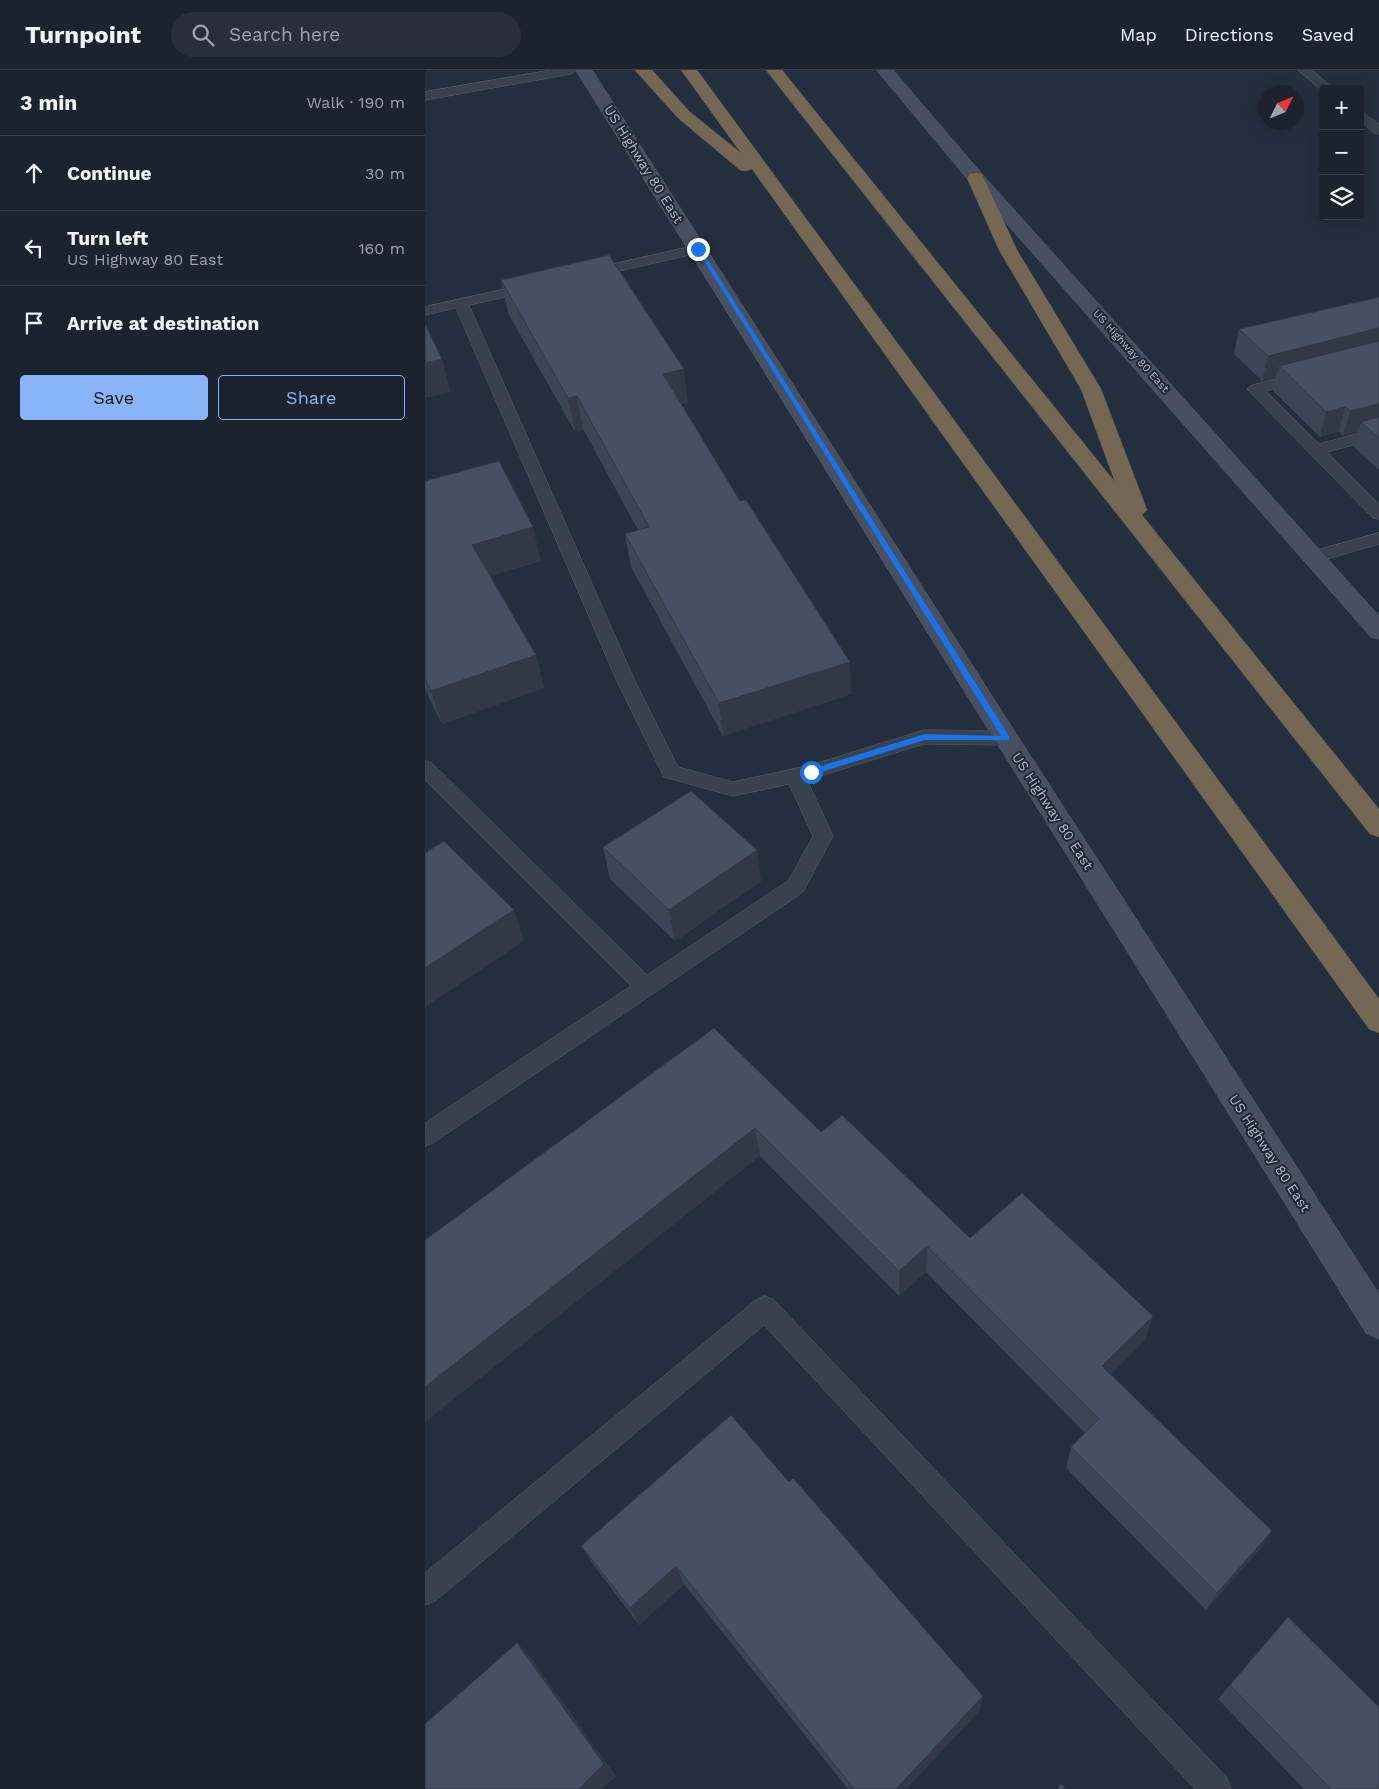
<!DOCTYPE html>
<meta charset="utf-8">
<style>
:root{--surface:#1b232e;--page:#282f3a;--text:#f1f3f6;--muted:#a0a4aa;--line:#39404a;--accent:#8ab4f8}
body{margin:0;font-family:"Work Sans",sans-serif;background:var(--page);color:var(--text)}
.controls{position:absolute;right:15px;top:15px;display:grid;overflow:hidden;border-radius:5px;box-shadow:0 2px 12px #0003}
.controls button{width:45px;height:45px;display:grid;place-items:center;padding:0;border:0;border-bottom:1px solid var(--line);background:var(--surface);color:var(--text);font:25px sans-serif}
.compass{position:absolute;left:834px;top:15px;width:45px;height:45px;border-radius:50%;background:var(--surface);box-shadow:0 2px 12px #0003;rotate:47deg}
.stop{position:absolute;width:15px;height:15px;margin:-11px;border:4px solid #1a73e8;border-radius:50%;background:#fff}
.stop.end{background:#1a73e8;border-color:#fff;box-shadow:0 1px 5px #0008}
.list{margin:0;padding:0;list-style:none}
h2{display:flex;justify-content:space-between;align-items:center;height:65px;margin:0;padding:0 20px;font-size:21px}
h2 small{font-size:16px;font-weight:400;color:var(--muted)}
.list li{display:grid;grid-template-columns:32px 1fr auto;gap:15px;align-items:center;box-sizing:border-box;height:75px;padding:0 20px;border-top:1px solid var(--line)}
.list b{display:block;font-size:19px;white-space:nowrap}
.list p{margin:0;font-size:16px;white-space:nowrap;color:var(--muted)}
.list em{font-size:16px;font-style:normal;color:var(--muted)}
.actions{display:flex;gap:10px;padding:15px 20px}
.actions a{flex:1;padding:11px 0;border:1px solid var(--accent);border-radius:5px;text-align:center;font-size:18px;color:var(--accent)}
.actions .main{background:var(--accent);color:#111}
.icon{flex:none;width:28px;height:28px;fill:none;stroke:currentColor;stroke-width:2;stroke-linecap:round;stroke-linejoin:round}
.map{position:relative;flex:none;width:954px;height:1719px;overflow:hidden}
header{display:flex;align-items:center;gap:30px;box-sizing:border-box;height:70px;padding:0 25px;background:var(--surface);border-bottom:1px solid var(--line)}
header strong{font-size:24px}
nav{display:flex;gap:28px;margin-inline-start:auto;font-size:18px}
.search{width:350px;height:45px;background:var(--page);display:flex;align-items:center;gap:12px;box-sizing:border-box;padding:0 18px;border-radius:28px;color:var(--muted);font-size:19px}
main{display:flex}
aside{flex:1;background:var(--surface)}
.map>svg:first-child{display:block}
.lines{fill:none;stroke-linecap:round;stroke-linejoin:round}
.lane-casing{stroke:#565f6c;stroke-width:1}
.secondary-casing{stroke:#565f6c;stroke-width:1}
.highway-casing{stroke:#434c59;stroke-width:1}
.lane{fill:#38414e;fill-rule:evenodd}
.secondary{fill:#465061;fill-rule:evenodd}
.highway{fill:#746855;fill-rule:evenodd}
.wall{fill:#3b4654}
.shaded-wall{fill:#303945}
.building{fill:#455162;stroke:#303945}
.route{fill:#1a73e8}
.labels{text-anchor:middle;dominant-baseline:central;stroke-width:4;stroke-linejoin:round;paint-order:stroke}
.far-street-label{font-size:11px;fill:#b4bcc9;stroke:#1d2633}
.street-label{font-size:14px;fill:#b4bcc9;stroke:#1d2633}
</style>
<header>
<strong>Turnpoint</strong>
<div class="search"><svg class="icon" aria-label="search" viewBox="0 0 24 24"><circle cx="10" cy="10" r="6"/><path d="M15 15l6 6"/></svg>Search here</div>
<nav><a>Map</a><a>Directions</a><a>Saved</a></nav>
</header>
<main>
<aside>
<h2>3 min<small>Walk · 190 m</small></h2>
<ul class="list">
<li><svg class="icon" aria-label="ahead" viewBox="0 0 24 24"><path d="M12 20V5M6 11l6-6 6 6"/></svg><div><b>Continue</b></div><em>30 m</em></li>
<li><svg class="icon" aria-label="left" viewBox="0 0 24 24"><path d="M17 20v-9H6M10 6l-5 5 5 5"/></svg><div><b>Turn left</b><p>US Highway 80 East</p></div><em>160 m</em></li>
<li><svg class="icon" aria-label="arrive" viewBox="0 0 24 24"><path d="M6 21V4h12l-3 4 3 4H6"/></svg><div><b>Arrive at destination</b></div></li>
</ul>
<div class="actions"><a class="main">Save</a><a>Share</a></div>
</aside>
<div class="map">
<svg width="954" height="1719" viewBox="0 0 954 1719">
<rect width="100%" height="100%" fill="#242f3e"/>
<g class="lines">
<!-- lane casing -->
<g class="lane-casing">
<g id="lane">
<path d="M126,0H152L146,4L0,30V22Z"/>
<path d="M873,0H887L909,19H898V21Z"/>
<path d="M935,41L954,54V64L949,63L935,51Z"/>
<path d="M273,175L280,179L278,182L163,208L158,207L156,204L158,201Z"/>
<path d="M107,213L112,214L114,217L112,220L44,235L209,609L253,697L308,712L386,695L499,660L581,661L588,663L591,668L588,673L581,675L499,674L382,710L408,766L378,822L8,1073L0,1076V1053L206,916L0,710V691L7,693L222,905L364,810L388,766L364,714L308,726L239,707L191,609L31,238L0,245V237Z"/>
<path d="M877,302L882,304L885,307L882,310L841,321L894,374L954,358V368L902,382L954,434V449L948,448L822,319L825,316Z"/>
<path d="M954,463V474L888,493L882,491L879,487L882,483Z"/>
<path d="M340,1226L349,1230L802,1708L806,1719H770L339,1255L10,1531L0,1535V1503L331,1230Z"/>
</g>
</g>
<!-- secondary casing -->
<g class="secondary-casing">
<g id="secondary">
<path d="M151,0H167L590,662L954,1224V1269L942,1264Z"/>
<path d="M452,0H468L557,104L954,546V569L946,567L545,112Z"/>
</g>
</g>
<!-- highway casing -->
<g class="highway-casing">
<g id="highway">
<path d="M210,0H227L265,42L316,83L256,0H272L954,929V963L944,959L327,99L321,101L315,100L253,48Z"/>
<path d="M341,0H357L690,412L656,319L574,180L542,108L545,104L551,103L557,104L592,180L676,319L722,440L717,445L954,739V767L945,764Z"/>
</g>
</g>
<!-- lane -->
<use href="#lane" class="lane"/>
<!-- secondary -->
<use href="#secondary" class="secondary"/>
<!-- highway -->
<use href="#highway" class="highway"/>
</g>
<!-- wall -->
<g class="wall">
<path d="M76,210L263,332L256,334L426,624L298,666L206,497L200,464L213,460L158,359L150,362L83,243Z"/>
<path d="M954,227V400L929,377L934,362L918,366L914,361L895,367L848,321L851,307L837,311L809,284L814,259Z"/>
<path d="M0,411L116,491L65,506L111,585L119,618L17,654L0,619Z"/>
<path d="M178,777L336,811L250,871L185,809Z"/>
<path d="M289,958L396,1062L545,1168L720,1270L685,1305L847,1461L835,1479L781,1540L641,1398L646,1377L660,1363L501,1202L474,1226L335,1086Z"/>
<path d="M306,1345L555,1640L481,1719H423L259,1514L214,1555L168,1494L156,1476Z"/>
<path d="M863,1547L954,1719H879L793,1629Z"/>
</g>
<!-- shaded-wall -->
<g class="shaded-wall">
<path d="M954,258V281L854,296L851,307L837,311L843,286Z"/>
<path d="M17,289L26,322L0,328V293Z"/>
<path d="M259,299L263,332L242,338L238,304Z"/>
<path d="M152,326L158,359L150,362L143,328Z"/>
<path d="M954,334V357L936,352L934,362L918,366L925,341Z"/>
<path d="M920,337L914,361L895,367L901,342Z"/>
<path d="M108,457L116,491L57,508L47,475Z"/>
<path d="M111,585L119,618L17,654L6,621Z"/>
<path d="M425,592L426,624L298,666L294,633Z"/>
<path d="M332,780L336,811L250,871L244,840Z"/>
<path d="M89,840L99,871L0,937V898Z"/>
<path d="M330,1058L335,1086L0,1352V1317Z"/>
<path d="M502,1176L501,1202L474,1226V1201Z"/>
<path d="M728,1246L720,1270L670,1319L677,1296Z"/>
<path d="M847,1461L835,1479L781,1540L792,1523Z"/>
<path d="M251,1496L259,1514L214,1555L205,1538Z"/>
<path d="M92,1573L106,1588L191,1706L177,1719H154Z"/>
<path d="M558,1626L555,1640L481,1719H471Z"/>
</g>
<!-- building -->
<g class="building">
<path d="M184,185L259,299L238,304L315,431L321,430L425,592L294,633L200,464L224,457L152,326L143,328L76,210Z"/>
<path d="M954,227V258L843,286L814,259Z"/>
<path d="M0,254L17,289L0,293Z"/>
<path d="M954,271V334L925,341L920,337L901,342L854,296Z"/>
<path d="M954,347V368L936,352Z"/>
<path d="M74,391L108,457L47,475L111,585L6,621L0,609V411Z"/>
<path d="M266,721L332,780L244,840L178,777Z"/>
<path d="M19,771L89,840L0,898V783Z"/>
<path d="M289,958L396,1062L417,1045L545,1168L597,1123L728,1246L677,1296L847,1461L792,1523L646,1377L674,1349L502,1176L474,1201L330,1058L0,1317V1170Z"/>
<path d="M306,1345L364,1412L368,1408L558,1626L471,1719H429L251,1496L205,1538L156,1476Z"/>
<path d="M863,1547L954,1637V1719H906L805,1615Z"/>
<path d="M92,1573L179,1694L154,1719H0V1654Z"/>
<path d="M636,1714L641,1719H632Z"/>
</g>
<!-- route -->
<path class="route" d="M271,178L276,179L584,666V670H500L386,705L383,704V700L500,664L576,666Z"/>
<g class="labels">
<!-- far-street labels -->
<g class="far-street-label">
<text transform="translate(706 281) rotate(48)">US Highway 80 East</text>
</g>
<!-- street labels -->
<g class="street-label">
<text transform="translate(219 94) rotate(58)">US Highway 80 East</text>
<text transform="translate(628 741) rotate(57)">US Highway 80 East</text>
<text transform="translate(845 1083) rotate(57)">US Highway 80 East</text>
</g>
</g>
</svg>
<div class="controls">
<button>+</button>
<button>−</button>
<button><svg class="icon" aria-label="layers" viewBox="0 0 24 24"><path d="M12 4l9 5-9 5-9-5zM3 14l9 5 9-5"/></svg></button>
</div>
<svg class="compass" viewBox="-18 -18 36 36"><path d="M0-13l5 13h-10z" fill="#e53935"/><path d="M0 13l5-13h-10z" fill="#a0a4aa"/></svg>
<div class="stop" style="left:386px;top:702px"></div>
<div class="stop end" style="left:273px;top:179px"></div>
</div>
</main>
